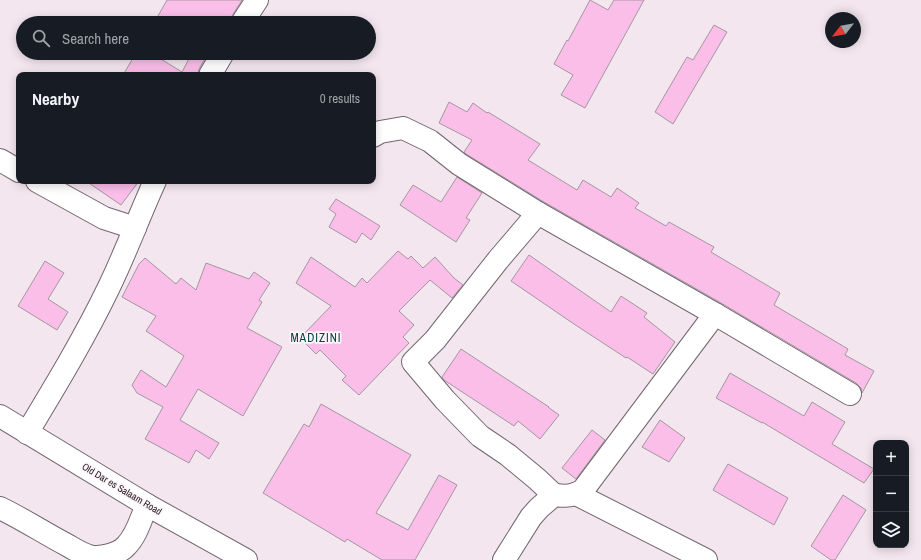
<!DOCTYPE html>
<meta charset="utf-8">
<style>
:root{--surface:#171b24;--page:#242831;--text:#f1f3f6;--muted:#9ea1a6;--line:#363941}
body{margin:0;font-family:"Archivo Narrow",sans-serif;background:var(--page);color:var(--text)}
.controls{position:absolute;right:12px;bottom:12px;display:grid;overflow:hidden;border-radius:8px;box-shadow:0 2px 10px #0003}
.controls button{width:36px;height:36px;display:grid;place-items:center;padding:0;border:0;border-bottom:1px solid var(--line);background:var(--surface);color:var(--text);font:20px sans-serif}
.compass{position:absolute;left:825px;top:12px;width:36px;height:36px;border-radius:50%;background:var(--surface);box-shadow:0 2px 10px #0003;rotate:239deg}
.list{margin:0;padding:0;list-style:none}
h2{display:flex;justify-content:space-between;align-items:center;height:52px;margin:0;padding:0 16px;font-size:17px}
h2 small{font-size:13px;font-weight:400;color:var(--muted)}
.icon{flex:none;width:22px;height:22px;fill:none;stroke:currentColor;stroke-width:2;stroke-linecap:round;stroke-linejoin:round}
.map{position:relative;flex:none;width:921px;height:560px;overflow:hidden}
.search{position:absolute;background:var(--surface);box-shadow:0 2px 10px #0003;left:16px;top:16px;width:360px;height:44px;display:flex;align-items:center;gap:10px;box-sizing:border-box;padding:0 14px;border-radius:22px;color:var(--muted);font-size:15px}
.panel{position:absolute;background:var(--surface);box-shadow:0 2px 10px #0003;left:16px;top:72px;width:360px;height:112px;border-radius:8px}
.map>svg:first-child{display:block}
.building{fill:#fbbee9;stroke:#a3979f}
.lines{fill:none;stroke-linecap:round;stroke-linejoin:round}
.minor-casing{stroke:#72676f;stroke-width:24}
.major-casing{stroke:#72676f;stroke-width:24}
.minor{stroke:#fff;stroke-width:22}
.major{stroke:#fff;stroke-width:22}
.labels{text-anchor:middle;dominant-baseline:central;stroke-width:3.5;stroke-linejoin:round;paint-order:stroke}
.street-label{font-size:10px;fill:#272225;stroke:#fef5fb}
.quarter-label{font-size:12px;letter-spacing:1px;fill:#01433f;stroke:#fef5fb}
</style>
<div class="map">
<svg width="921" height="560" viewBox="0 0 921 560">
<rect width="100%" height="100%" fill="#f4e6ef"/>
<!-- building -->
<g class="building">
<path d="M167,0H242L232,16L230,23H154Z"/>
<path d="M590,0L608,10L614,0H644L585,108L561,95L573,75L554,64L567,40L568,41Z"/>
<path d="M714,25L727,32L673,124L655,112L687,57L693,60Z"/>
<path d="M136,53H151L182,72L192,53H208L199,69L198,75H123Z"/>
<path d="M449,102L467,112L473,103L487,113L488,112L540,144L528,160L577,190L583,180L611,197L617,188L639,203L635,208L666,226L669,222L714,247L711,252L780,293L774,305L848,349L845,355L874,371L862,393L861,388L856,383L721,303L544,202L466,154L464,152L472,140L439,123Z"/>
<path d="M457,177L482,193L466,218L470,220L456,242L400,205L413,185L441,202Z"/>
<path d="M86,181H139L121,205Z"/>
<path d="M336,199L380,226L371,240L362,233L356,243L329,227L336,214L329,209Z"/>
<path d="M398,251L408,259L411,256L423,268L435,257L454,278L463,285L452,298L430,280L399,311L414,325L403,337L409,343L359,395L342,380L346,376L320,350L316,354L300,338L331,306L296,283L311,257L355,287L362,278L367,283Z"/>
<path d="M529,255L611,312L621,296L647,313L644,317L675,342L653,374L627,357L626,358L574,324L511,281Z"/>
<path d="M145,258L176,284L181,278L196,290L206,263L249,279L254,272L270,283L259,300L262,302L247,328L282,347L243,416L198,389L180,420L219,443L209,459L196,450L189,463L145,439L163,407L137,393L132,385L141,370L166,387L184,356L146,331L156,316L122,297L139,264Z"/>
<path d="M45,261L64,273L48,299L68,312L57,330L18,306Z"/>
<path d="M461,349L549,407H548L559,415L540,439L518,421L514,426L444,380L442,377Z"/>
<path d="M730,373L804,416L812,402L845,422L832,444L874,469L864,483L762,422V423L716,398Z"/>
<path d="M321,404L411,455L376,513L408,530L439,475L457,485L415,560H382L347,539L345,542L263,493L304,424L309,427Z"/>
<path d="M660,420L685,438L669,462L642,447Z"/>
<path d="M592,430L605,440L576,479L562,468Z"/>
<path d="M728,464L788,498L774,525L713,490Z"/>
<path d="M843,495L866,510L835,560H831L811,546Z"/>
</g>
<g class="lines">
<!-- minor casing -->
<g class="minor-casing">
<g id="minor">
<path d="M242,23L257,0"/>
<path d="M210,75L223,53"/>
<path d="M373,136L380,132L403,128L430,141L459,164L538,213L715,314L583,490C572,497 566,496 554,495L539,508L531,517L504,560"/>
<path d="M0,160L19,171"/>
<path d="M37,181L104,218L135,228"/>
<path d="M538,213L498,260L435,340L413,362L445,400L480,436L508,455L537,479L554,495"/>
<path d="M715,314L850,394"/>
<path d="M27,433C56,385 85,337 109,287C126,252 139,216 155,181"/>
<path d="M576,494L706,560"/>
<path d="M0,508C23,519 44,533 67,545C74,549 82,554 89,556C100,559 119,554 126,546C137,535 141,518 147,505"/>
</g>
</g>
<!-- major casing -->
<g class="major-casing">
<path id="major" d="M0,416L147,505L246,560"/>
</g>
<!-- minor -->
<use href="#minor" class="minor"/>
<!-- major -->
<use href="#major" class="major"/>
</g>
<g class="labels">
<!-- street labels -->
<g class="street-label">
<text transform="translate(122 489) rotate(31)">Old Dar es Salaam Road</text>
</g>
<!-- quarter labels -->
<g class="quarter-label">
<text x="316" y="338">MADIZINI</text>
</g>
</g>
</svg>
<div class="controls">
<button>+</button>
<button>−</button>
<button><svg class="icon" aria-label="layers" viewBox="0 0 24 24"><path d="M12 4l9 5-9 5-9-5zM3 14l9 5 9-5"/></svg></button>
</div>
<svg class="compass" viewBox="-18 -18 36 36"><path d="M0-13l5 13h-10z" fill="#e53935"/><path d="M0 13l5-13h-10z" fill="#9ea1a6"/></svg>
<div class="search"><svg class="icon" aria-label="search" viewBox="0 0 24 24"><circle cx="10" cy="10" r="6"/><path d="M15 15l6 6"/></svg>Search here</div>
<section class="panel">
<h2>Nearby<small>0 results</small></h2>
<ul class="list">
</ul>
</section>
</div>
